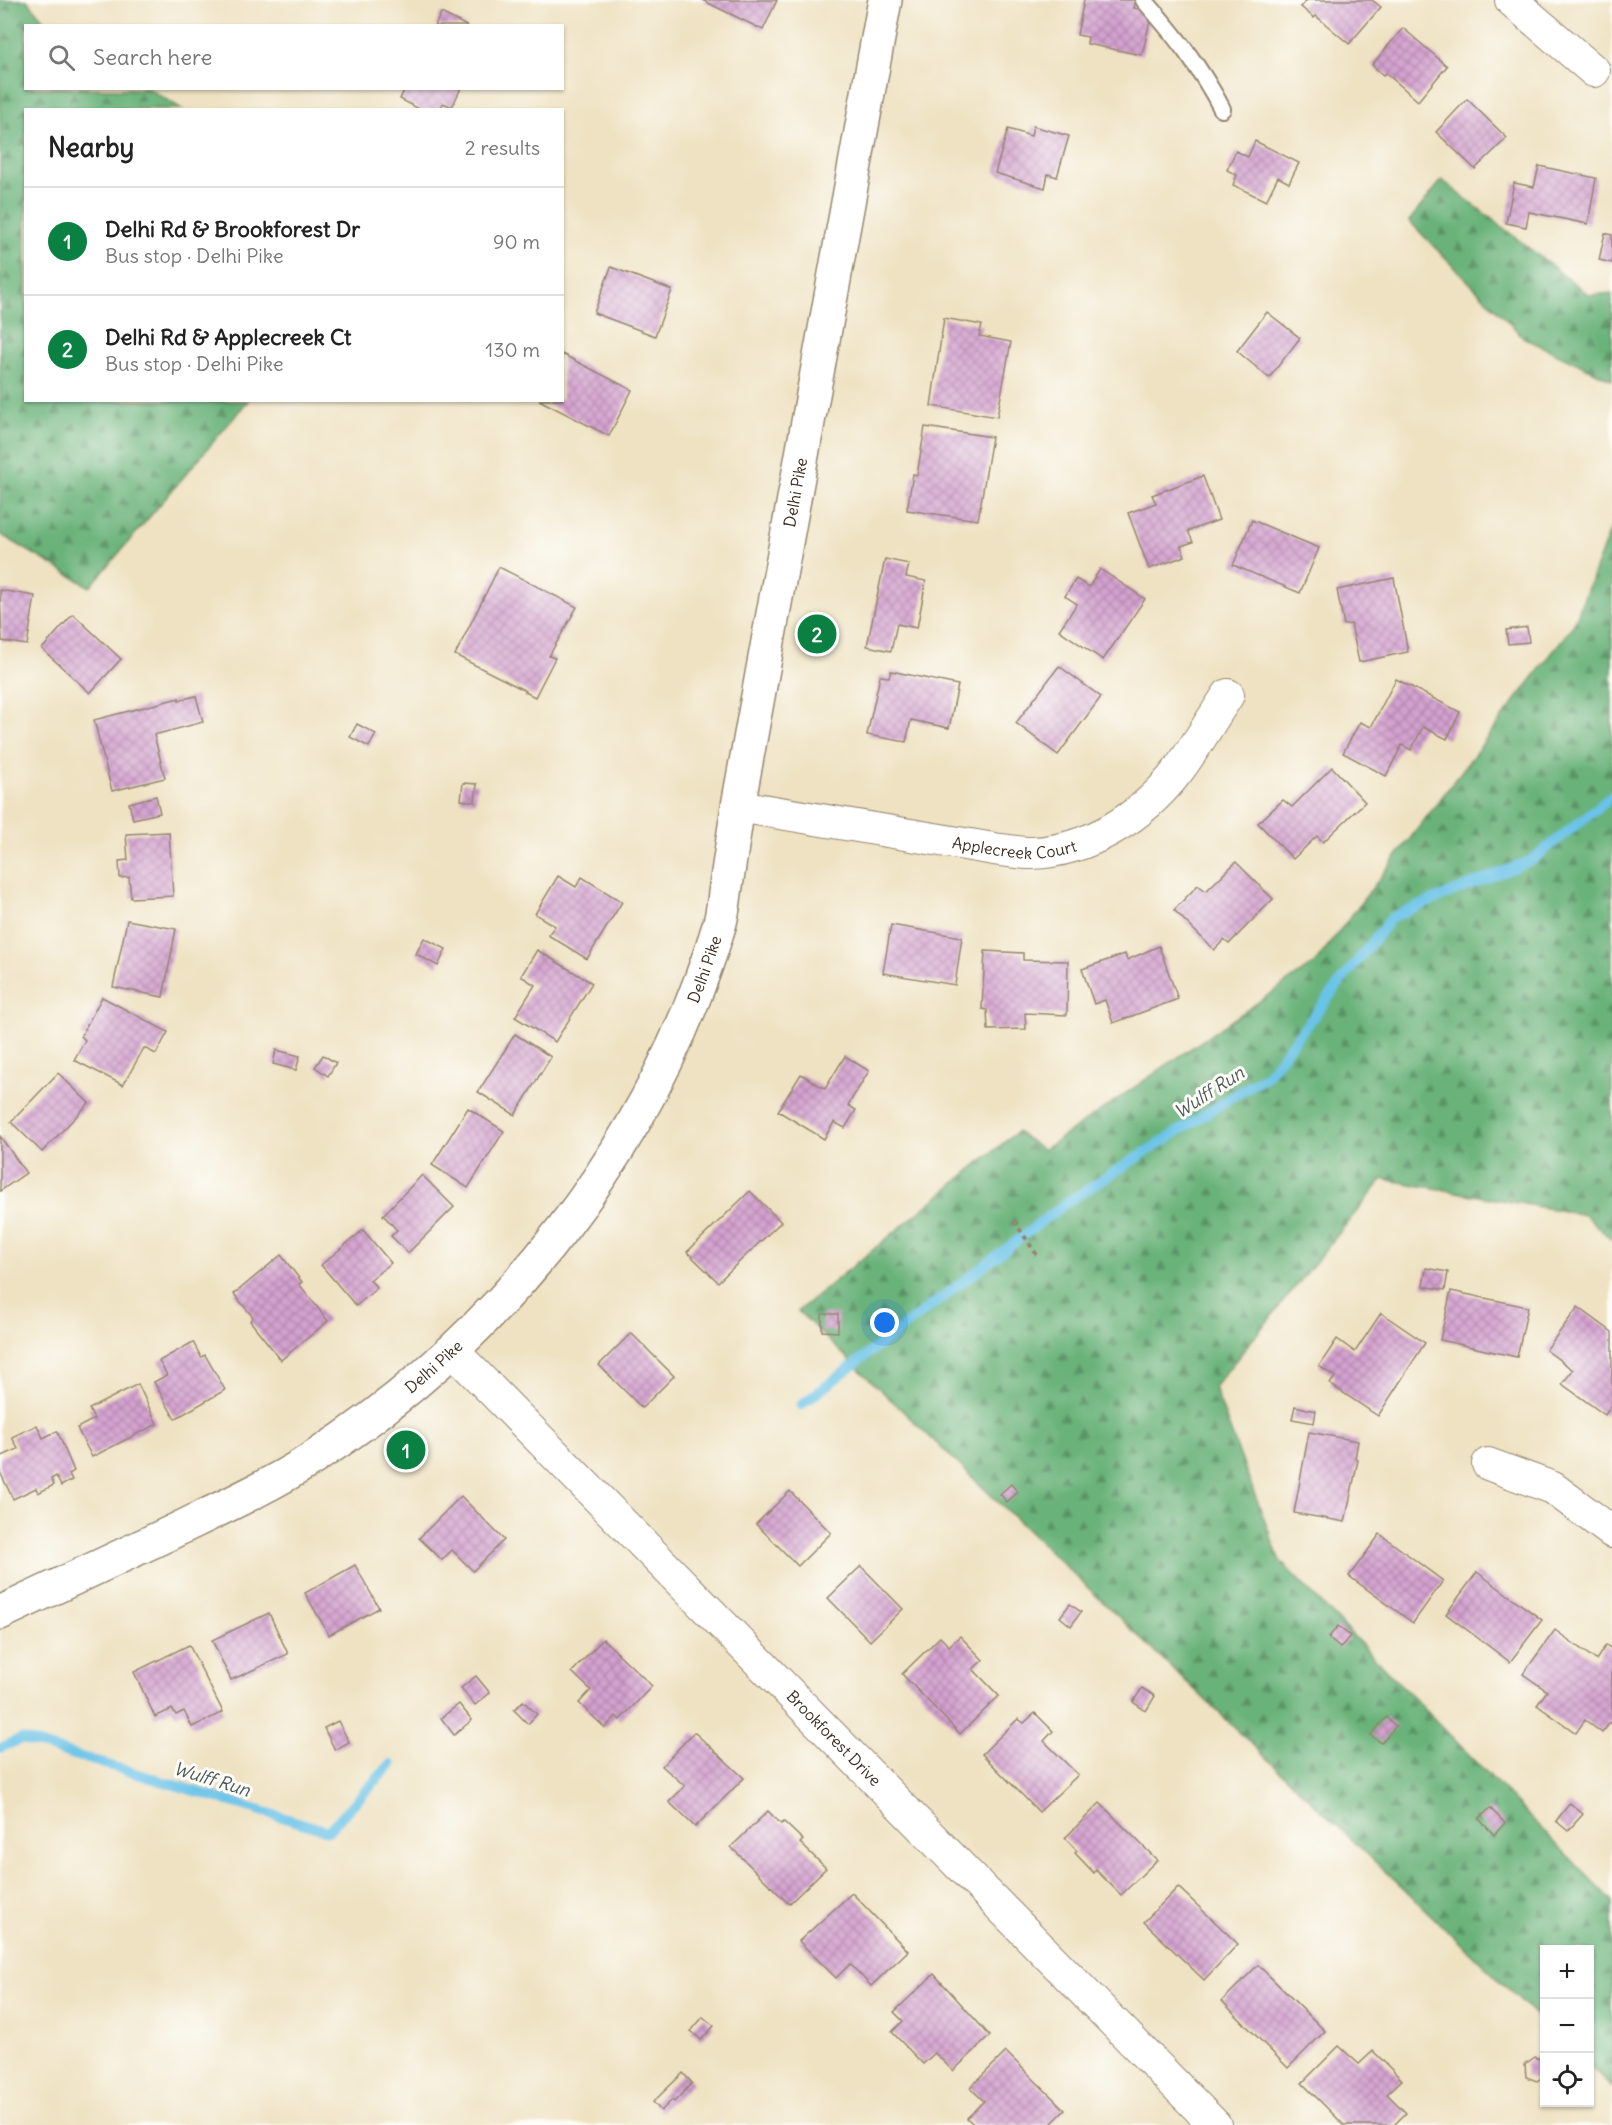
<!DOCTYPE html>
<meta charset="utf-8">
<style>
:root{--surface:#fff;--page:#f2f2f2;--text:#222;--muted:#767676;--line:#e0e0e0;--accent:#0b8043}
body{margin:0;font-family:Delius,sans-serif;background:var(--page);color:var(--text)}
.controls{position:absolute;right:18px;bottom:18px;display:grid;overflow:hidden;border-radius:0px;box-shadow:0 2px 4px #0004}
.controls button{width:54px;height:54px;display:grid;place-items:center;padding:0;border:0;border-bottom:2px solid var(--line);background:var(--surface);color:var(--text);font:30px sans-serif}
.you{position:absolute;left:885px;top:1323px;width:21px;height:21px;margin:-15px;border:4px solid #fff;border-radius:50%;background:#1a73e8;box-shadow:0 0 0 9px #1a73e833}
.badge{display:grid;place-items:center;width:39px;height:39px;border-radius:50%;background:var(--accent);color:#fff;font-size:20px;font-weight:700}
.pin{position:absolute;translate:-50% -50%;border:3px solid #fff;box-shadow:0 2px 6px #0006}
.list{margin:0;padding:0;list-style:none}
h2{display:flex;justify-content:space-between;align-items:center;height:78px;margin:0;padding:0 24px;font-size:26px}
h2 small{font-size:20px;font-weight:400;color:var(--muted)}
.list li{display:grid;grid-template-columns:39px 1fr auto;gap:18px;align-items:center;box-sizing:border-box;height:108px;padding:0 24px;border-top:2px solid var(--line)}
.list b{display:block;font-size:22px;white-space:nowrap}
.list p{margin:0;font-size:20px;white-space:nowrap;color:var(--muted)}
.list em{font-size:20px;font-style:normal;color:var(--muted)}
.icon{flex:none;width:33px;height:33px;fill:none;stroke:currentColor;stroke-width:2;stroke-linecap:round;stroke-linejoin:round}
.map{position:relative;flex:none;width:1612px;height:2125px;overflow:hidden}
.search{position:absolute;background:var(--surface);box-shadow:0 2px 4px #0004;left:24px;top:24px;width:540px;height:66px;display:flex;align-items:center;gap:15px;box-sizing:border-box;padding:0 21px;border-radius:0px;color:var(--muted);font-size:22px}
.panel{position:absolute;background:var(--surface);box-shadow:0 2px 4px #0004;left:24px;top:108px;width:540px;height:294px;border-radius:0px}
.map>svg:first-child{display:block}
.forest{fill:url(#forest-firs);stroke:#526e4c;stroke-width:1.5}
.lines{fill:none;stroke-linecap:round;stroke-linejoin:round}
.stream{stroke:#6bc3e8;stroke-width:10}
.building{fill:url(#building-cross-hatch)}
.service-casing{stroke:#958670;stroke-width:20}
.minor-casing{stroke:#958670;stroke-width:34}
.tertiary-casing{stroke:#958670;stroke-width:36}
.path{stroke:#958670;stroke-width:4;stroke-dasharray:4.5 4.5;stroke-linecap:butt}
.service{stroke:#fff;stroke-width:16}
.minor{stroke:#fff;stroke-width:32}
.tertiary{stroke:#fff;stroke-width:33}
.labels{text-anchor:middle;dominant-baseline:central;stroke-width:6;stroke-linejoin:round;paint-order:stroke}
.street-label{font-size:16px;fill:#3b2a1e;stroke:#fdfcf7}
.water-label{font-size:18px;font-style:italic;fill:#49585b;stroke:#fdfcf7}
</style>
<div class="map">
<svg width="1612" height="2125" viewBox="0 0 1612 2125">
<defs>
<pattern id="forest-firs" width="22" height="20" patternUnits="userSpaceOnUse" patternTransform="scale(1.5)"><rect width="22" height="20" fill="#69b279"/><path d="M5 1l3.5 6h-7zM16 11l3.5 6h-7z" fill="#589163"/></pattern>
<pattern id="building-cross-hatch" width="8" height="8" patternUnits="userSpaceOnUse" patternTransform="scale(1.5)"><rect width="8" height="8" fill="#d4a2d0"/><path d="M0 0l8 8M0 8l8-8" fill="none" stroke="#ad84a8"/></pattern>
</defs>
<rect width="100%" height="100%" fill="#fdfcf7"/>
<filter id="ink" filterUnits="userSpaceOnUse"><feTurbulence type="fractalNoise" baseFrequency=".0167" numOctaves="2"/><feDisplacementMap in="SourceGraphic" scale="12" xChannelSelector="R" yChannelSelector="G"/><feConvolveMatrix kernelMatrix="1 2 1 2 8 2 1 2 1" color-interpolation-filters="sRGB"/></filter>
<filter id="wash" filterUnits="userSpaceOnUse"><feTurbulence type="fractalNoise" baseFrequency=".008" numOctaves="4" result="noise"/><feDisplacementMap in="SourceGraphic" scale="24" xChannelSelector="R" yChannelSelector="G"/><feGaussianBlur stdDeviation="1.35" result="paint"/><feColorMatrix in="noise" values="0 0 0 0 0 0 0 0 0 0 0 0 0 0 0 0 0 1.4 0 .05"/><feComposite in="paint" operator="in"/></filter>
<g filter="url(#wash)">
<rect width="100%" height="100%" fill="#efe2c2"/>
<!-- forest -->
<g class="forest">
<path d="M0,0H27L48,25L26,26V88L149,89L182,109L26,110V400L248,401L90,587L0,534Z"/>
<path d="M1442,180L1589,295L1612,293V380L1524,338L1409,221Z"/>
<path d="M1612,525V1240L1585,1215L1383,1179L1214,1387L1280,1561L1612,1901V2087L1590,2066V1950H1544V2023L798,1311L1017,1132L1043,1150L1315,963L1574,624Z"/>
</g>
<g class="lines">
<!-- stream -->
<g class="stream">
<path d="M801,1405L1069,1201L1267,1075L1392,917L1532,860L1612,796"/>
<path d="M0,1748L21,1739L328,1831L391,1764"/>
</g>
</g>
<g id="blocks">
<!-- building -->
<g class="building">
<path d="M702,0H777L763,30Z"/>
<path d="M1084,0H1136L1134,8L1152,12L1142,55L1087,44L1088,37L1077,35Z"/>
<path d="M1307,0H1372L1381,7L1349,44L1316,16L1314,18L1301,7Z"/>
<path d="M441,13L467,26H435Z"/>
<path d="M1403,28L1447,66L1418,101L1386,73L1383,75L1372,65Z"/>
<path d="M405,88H461L452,107L443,103L440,110H421L400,99Z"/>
<path d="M1467,99L1507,138L1475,169L1436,132Z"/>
<path d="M1033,126L1069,136L1057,177L1048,174L1045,188L995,173L1008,129L1031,136Z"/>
<path d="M1255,141L1299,163L1289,183L1278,177L1266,201L1233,185L1237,175L1227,170L1236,151L1248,157Z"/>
<path d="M1539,166L1596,178L1588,224L1529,212L1526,227L1506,223L1514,183L1534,187Z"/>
<path d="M1605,233L1612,235V263L1599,260Z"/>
<path d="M611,267L672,290L655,336L594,313Z"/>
<path d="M1267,312L1300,338L1269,378L1237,351Z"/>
<path d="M944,318L982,325L979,336L1011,342L997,417L931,406Z"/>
<path d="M562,354L632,390L609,436L539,400H562Z"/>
<path d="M925,427L992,437L978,520L907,510L913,474L917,475Z"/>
<path d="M1203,476L1219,520L1188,531L1193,542L1181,546L1185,556L1149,569L1128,513L1156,503L1152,495Z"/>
<path d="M1252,520L1319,548L1300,593L1233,565Z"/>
<path d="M885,559L909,564L906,577L926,581L917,628L897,624L891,651L867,646Z"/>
<path d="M499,567L577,607L549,656L555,658L535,697L525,692L526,691L455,655Z"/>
<path d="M1100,569L1145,599L1103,660L1059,630L1077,604L1065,596L1076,579L1089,587Z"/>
<path d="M1394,578L1408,652L1359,662L1351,624L1344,625L1337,590Z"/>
<path d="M0,590L35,596L27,645L2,641Z"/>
<path d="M73,614L121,659L90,693L42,649Z"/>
<path d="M1527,627L1529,642L1508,644L1506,630Z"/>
<path d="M1059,666L1101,697L1058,755L1016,723Z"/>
<path d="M891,671L958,685L949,728L911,720L906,742L867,735L880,676L889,677Z"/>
<path d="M1396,679L1460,712L1447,739L1423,727L1411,750L1402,745L1386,776L1343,753L1360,722L1371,727Z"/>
<path d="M196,696L203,722L154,735L165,778L112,791L94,720L179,698V700Z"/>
<path d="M357,724L376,734L369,747L350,737Z"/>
<path d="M1332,767L1365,802L1323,842L1317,836L1293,859L1258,823L1283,800L1292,807Z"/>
<path d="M463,783L477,784L475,802L461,800Z"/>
<path d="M156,796L160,813L133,819L129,803Z"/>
<path d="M169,832L173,896L131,898L129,877L120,878L119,861L128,860L126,834Z"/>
<path d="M1236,862L1273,899L1229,944L1224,940L1214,950L1174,910L1198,885L1206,891Z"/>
<path d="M558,876L576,887L582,877L622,902L587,959L548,935L555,926L535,914Z"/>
<path d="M127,920L176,929L163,997L113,987Z"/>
<path d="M891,925L962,937L955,985L883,973Z"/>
<path d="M424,938L446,949L438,966L416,954Z"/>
<path d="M1159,946L1178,999L1113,1023L1105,1000L1094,1004L1082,969L1125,954L1127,960Z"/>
<path d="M537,950L592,983L555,1042L515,1017L535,985L521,976Z"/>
<path d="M985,951L1023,953V960L1068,961L1067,1015L1025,1013L1026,1029L988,1030L987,1010L982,1009Z"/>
<path d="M102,997L168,1032L156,1054L144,1048L123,1085L74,1060L85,1040L81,1036Z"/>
<path d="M515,1034L551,1057L515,1115L478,1092Z"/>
<path d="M276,1050L300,1056L296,1070L273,1064Z"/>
<path d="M323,1055L336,1063L328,1076L315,1067Z"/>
<path d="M845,1056L869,1071L848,1105L856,1110L845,1128L834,1122L824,1139L778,1111L801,1074L825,1089Z"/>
<path d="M58,1073L89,1103L42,1152L11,1122Z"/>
<path d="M468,1108L504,1131L468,1188L432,1165Z"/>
<path d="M0,1136L26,1173L0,1191Z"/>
<path d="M422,1175L454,1207L408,1253L391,1236L397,1230L383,1215Z"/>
<path d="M750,1191L781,1222L718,1282L687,1252Z"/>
<path d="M363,1230L391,1263L370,1280L377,1288L356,1306L321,1265Z"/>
<path d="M281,1255L302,1282L299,1284L328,1321L281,1360L250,1321L253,1317L234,1294Z"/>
<path d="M1426,1268L1448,1272L1445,1290L1423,1286Z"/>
<path d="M1451,1291L1528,1307L1517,1357L1440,1340Z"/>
<path d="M1578,1307L1612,1332V1405L1605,1415L1562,1384L1573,1370L1546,1350Z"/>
<path d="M1381,1313L1425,1343L1378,1416L1330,1384L1335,1377L1319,1366L1337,1339L1355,1352Z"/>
<path d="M822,1314H838V1332L822,1331Z"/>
<path d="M631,1333L674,1376L642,1408L599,1365Z"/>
<path d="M193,1342L201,1357L205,1355L225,1390L175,1419L154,1382L167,1375L159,1361Z"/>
<path d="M138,1384L157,1424L92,1457L77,1428L94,1419L89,1409Z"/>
<path d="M1295,1406L1316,1411L1314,1423L1292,1419Z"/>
<path d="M37,1425L43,1438L57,1431L74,1471L69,1474L72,1480L61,1486L56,1476L51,1479L54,1485L38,1493L36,1488L13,1499L0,1472V1457L18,1449L12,1437Z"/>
<path d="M1309,1432L1358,1441L1355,1458L1358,1460L1345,1522L1294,1513Z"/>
<path d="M1011,1484L1018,1492L1007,1502L1000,1494Z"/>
<path d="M790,1491L831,1533L798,1566L756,1524Z"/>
<path d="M461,1496L504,1540L473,1571L452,1550L442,1560L419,1538Z"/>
<path d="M1380,1534L1443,1581L1413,1623L1349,1576Z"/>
<path d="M355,1565L379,1608L329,1635L305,1593Z"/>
<path d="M861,1566L903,1609L870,1641L828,1598Z"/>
<path d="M1477,1572L1542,1620L1510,1662L1446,1614Z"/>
<path d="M1070,1604L1081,1612L1071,1626L1060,1617Z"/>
<path d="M269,1613L288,1654L231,1680L212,1640Z"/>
<path d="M1338,1626L1350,1636L1340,1648L1328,1638Z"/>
<path d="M1555,1630L1596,1660L1606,1645L1612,1649V1720L1602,1733L1585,1720L1576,1733L1537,1705L1547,1691L1523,1674Z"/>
<path d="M960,1636L983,1660L973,1669L999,1696L960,1734L902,1674L940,1637L949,1646Z"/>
<path d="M603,1639L652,1686L620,1720L616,1716L605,1728L579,1703L591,1690L572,1672Z"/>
<path d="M189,1645L223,1712L192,1727L184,1711L176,1715L172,1709L155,1717L134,1672Z"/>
<path d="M476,1676L490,1693L475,1705L461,1688Z"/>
<path d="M1142,1688L1155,1696L1146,1711L1133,1702Z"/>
<path d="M523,1701L537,1714L528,1724L514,1710Z"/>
<path d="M459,1704L472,1720L454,1735L441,1718Z"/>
<path d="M1035,1713L1053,1731L1044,1741L1078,1775L1039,1812L982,1754L1018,1719L1024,1723Z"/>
<path d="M1386,1717L1396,1726L1381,1743L1371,1735Z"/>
<path d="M338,1721L349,1742L335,1750L324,1728Z"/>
<path d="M694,1732L744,1778L695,1827L669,1802L685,1786L662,1766Z"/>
<path d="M1100,1803L1157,1860L1121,1895L1096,1870L1094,1873L1075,1853L1077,1851L1065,1838Z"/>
<path d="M1570,1803L1583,1814L1568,1831L1556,1821Z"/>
<path d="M1490,1808L1505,1823L1494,1835L1479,1819Z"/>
<path d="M768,1811L781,1824L784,1822L803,1840L800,1843L826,1868L789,1904L731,1847Z"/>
<path d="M1178,1887L1238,1944L1204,1980L1144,1922Z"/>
<path d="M852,1893L908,1951L871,1986L850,1964L836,1978L799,1941Z"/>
<path d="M1258,1965L1325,2031L1288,2068L1222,2001Z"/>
<path d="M934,1974L990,2036L953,2071L935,2053L923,2064L892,2032L903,2021L894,2012Z"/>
<path d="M703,2017L714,2026L701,2040L691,2031Z"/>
<path d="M1339,2046L1359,2064L1373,2051L1402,2080L1387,2094L1406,2113L1394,2125H1344L1302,2083Z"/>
<path d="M1006,2052L1065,2110L1050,2125H974L967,2118L984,2101L970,2088Z"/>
<path d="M1535,2057L1544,2061V2076L1537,2081L1526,2077L1525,2064Z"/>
<path d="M683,2073L692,2083L674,2102L672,2100L661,2111L653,2102Z"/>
</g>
</g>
</g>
<g filter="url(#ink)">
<use href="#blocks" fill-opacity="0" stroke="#958670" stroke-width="1.5"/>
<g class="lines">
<!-- service casing -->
<g class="service-casing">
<path id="service" d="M1144,0C1174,34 1201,68 1222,109"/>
</g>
<!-- minor casing -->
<g class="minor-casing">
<g id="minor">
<path d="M1511,0L1594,71"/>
<path id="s1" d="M738,806L1000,850C1011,851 1022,853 1032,853C1089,851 1143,816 1177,772C1196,747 1211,720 1228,695"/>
<path id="s2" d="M453,1351L1215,2125"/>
<path d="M1488,1464L1553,1488L1612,1532"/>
</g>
</g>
<!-- tertiary casing -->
<g class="tertiary-casing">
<g id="tertiary">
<path id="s3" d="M0,1613C56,1587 112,1560 168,1534C217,1510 266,1488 312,1459C505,1335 652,1146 719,926C723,914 724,899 726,886C730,860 734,833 738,806L885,0"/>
</g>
</g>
<!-- path -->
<path class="path" d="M1014,1221L1039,1258"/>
<!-- service -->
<use href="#service" class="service"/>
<!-- minor -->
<use href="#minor" class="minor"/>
<!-- tertiary -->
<use href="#tertiary" class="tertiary"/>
</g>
</g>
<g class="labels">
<!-- street labels -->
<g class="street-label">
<text stroke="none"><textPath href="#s3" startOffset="1473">Delhi Pike</textPath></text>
<text stroke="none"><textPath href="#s1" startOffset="280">Applecreek Court</textPath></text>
<text stroke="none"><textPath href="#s3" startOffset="987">Delhi Pike</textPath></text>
<text stroke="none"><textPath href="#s3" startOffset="501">Delhi Pike</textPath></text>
<text stroke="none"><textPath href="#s2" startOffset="543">Brookforest Drive</textPath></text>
</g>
<!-- water labels -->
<g class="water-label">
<text transform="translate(1209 1092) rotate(-33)">Wulff Run</text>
<text transform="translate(212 1779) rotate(17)">Wulff Run</text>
</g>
</g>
</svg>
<div class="controls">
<button>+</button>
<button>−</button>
<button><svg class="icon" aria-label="locate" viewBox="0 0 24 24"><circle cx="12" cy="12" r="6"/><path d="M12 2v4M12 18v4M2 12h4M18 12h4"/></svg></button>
</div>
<div class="you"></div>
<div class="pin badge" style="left:406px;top:1450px">1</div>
<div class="pin badge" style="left:817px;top:634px">2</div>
<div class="search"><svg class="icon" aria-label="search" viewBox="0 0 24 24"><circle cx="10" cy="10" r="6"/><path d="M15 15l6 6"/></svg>Search here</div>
<section class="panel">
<h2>Nearby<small>2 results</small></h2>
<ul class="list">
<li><span class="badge">1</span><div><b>Delhi Rd &amp; Brookforest Dr</b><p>Bus stop · Delhi Pike</p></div><em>90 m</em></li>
<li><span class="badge">2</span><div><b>Delhi Rd &amp; Applecreek Ct</b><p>Bus stop · Delhi Pike</p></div><em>130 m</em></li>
</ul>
</section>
</div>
